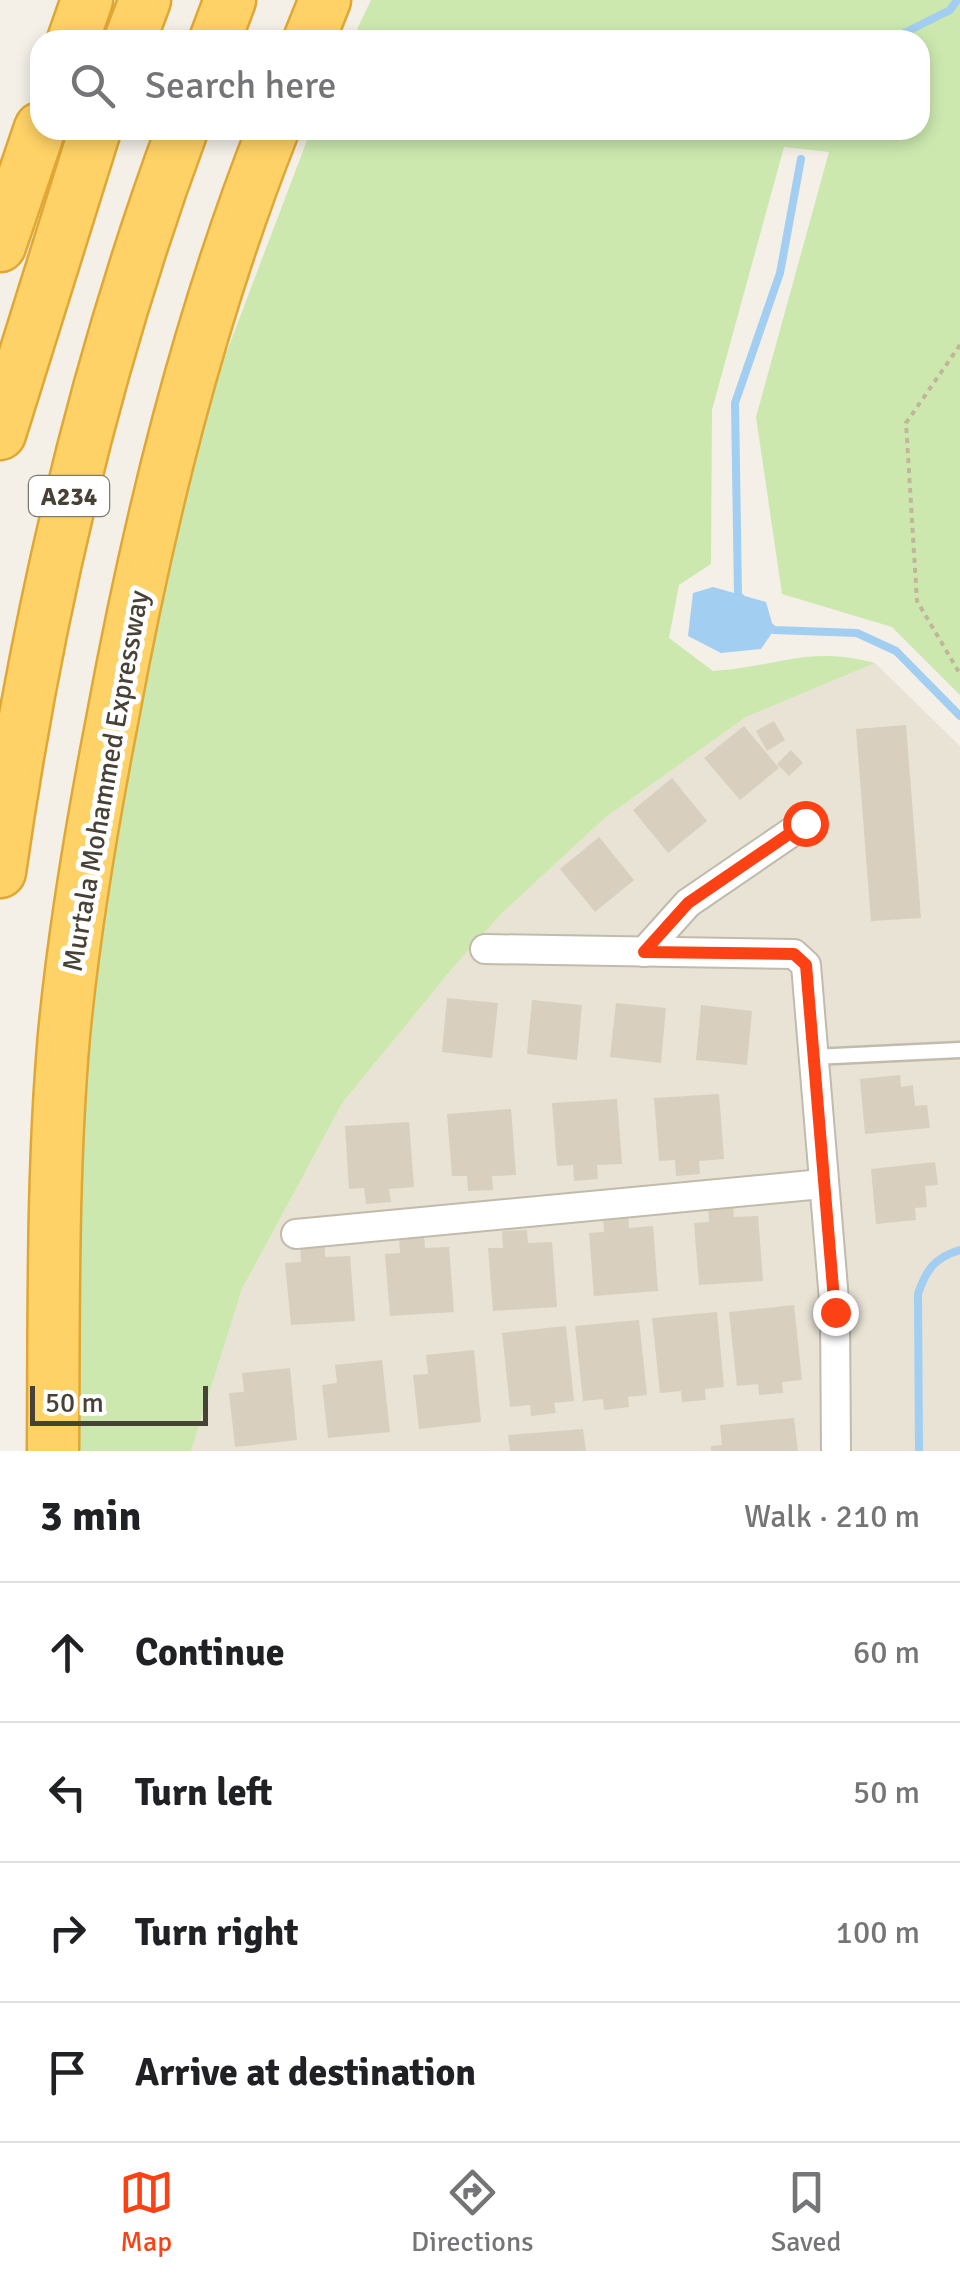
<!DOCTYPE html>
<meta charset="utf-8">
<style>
:root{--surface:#fff;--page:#f2f2f2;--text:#202124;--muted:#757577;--line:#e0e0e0;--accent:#fc4115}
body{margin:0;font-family:Signika,sans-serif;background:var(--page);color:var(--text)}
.scale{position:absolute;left:30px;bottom:25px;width:178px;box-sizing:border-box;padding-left:10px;border:5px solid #474136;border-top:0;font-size:28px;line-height:35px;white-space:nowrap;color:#474136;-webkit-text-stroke:8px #fff;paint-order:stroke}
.stop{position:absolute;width:30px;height:30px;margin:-22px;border:8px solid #fc4115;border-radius:50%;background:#fff}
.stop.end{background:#fc4115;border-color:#fff;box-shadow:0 2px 10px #0008}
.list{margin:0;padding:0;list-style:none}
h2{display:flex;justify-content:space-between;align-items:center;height:130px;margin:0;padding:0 40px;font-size:42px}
h2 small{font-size:32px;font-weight:400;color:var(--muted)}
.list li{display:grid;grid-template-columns:65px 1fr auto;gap:30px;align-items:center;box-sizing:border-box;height:140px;padding:0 40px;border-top:2px solid var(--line)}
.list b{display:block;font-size:38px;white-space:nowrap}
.list em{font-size:32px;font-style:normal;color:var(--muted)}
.icon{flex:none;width:55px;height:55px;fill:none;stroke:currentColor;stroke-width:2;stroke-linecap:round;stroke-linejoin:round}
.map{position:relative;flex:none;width:960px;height:1451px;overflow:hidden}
.search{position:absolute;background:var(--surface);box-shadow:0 5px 15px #0003;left:30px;right:30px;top:30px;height:110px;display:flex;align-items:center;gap:25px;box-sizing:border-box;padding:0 35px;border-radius:30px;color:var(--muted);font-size:38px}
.sheet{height:690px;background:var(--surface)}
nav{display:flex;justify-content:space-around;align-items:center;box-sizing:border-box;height:140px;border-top:2px solid var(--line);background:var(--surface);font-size:28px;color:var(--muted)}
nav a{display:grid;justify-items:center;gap:5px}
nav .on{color:var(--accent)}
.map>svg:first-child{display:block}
.residential{fill:#e8e3d5}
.green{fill:#cce8af}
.water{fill:#a2cef1}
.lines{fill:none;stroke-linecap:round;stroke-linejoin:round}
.stream{stroke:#a2cef1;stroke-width:8}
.building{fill:#d8cfbf}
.lane-casing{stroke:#c2bbac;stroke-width:19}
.street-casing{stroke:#c2bbac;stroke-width:32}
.highway-casing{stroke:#dfa735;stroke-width:55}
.path{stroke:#c1b59a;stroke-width:4;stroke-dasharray:5 5;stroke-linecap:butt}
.lane{stroke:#fff;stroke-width:14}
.street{stroke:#fff;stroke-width:28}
.highway{stroke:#ffd267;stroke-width:50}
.route{stroke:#fc4115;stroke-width:12}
.labels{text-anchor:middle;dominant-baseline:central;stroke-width:10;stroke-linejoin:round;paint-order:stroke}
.shield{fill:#fff;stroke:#7e7a72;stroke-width:2.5}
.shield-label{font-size:25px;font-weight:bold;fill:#474136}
.street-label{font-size:28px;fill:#474136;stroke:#fff}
</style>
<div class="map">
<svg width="960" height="1451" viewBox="0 0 960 1451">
<rect width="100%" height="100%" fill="#f4f0e7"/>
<!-- residential -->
<path class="residential" d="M875,663L960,746V1451H191L242,1289L343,1102L456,964L503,912L606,817L746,717Z"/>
<!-- green -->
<path class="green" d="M371,0H960V695L892,627L782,594L756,417L829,152L784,147L712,410L711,564L679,585L669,638L713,671C779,667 806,645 875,663L746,717L606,817L503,912L456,964L343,1102L242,1289L191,1451H80L76,1272L85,1037L135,678L211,393L311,130H920V40H352Z"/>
<!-- water -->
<path class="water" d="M713,587L766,602L774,630L761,649L721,653L688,636L693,593Z"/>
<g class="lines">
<!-- stream -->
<g class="stream">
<path d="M890,40L950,10L957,0"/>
<path d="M744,601L738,595L735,403L780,273L801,159"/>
<path d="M768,625L774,630L857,633L896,651L960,716"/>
<path d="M919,1451L918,1294C926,1270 935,1257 960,1250"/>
</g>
</g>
<!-- building -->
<g class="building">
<path d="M774,721L785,740L767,751L756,731Z"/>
<path d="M906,725L921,918L871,921L856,729Z"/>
<path d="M744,726L779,768L740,800L704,758Z"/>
<path d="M791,750L803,763L789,776L777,764Z"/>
<path d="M672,778L707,821L668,853L633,810Z"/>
<path d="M599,837L634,880L595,912L560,869Z"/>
<path d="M447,998L498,1003L492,1058L442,1052Z"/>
<path d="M532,1000L582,1005L577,1060L527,1054Z"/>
<path d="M616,1003L666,1008L661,1063L610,1057Z"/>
<path d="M701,1005L752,1011L747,1065L696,1060Z"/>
<path d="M900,1075L901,1087L913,1085L915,1106L927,1105L930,1128L865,1134L860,1079Z"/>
<path d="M719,1094L724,1159L699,1161L700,1174L676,1176L675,1160L659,1161L654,1098Z"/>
<path d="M617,1099L622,1164L597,1165L598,1179L574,1181L573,1165L557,1166L552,1103Z"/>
<path d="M511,1109L516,1175L492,1176L493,1190L468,1191L467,1176H452L447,1114Z"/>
<path d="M409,1122L414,1187L389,1189L391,1202L366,1204L364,1188L349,1189L345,1126Z"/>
<path d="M935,1162L938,1185L925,1186L927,1207L915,1208L916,1220L876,1224L871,1169Z"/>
<path d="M733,1204L734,1217L758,1216L763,1281L699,1285L694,1223L709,1222L708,1206Z"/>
<path d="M628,1215L629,1228L653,1226L658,1291L594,1296L589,1233L604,1232L603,1216Z"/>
<path d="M527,1230L528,1243L552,1242L557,1307L493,1311L488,1248H503L502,1231Z"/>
<path d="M424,1235L425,1248L449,1247L454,1312L390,1316L385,1254L400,1253L399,1237Z"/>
<path d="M325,1244V1257L350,1256L355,1321L291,1325L285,1263L301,1262L300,1246Z"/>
<path d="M794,1305L802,1380L782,1382L783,1393L759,1395L758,1384L737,1386L729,1312Z"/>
<path d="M717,1312L724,1387L705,1389L706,1400L682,1402L681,1391L660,1393L652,1318Z"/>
<path d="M639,1320L647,1395L628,1397L629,1407L604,1410L603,1399L583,1401L575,1326Z"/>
<path d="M566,1326L574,1401L554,1403L556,1413L531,1416L530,1405L510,1407L502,1333Z"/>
<path d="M474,1350L481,1422L419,1429L413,1375L428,1374L426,1355Z"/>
<path d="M382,1360L390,1432L328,1438L322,1385L337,1383L335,1365Z"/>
<path d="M290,1368L297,1440L235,1447L229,1393L244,1392L242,1373Z"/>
<path d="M794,1418L798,1451H711V1446L722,1445L720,1425Z"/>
<path d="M583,1429L586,1451H510L508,1435Z"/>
</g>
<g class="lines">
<!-- lane casing -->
<g class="lane-casing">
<path id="lane" d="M813,1057L960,1050"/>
</g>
<!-- street casing -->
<g class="street-casing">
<g id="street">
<path d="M485,949L794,954L806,965L835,1312L836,1451"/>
<path d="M644,952L688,903L805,823"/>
<path d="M296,1234L822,1184"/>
</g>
</g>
<!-- highway casing -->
<g class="highway-casing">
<g id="highway">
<path d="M73,40L87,0"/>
<path d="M130,40L145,0"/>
<path d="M215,40L230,0"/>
<path d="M309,40L325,0"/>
<path d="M0,246L40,128"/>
<path d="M0,434L95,130"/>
<path d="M0,872C36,619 93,370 182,130"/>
<path d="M53,1451C54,1313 52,1173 64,1035C74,930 92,824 112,721C149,520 198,320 273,130"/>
</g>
</g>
<!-- path -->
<path class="path" d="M960,345L906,423L917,601L960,674"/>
<!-- lane -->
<use href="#lane" class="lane"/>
<!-- street -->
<use href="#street" class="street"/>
<!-- highway -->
<use href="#highway" class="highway"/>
</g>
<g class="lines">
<!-- route -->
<path class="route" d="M805,823L688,903L644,952L794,954L806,965L835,1312"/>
</g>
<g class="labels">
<!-- shield labels -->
<rect class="shield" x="29" y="476" width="80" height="40" rx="8"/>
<g class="shield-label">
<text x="69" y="496">A234</text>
</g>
<!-- street labels -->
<g class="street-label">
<text transform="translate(106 781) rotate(-80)">Murtala Mohammed Expressway</text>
</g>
</g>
</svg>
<div class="scale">50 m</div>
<div class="stop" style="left:805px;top:823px"></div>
<div class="stop end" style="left:835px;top:1312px"></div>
<div class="search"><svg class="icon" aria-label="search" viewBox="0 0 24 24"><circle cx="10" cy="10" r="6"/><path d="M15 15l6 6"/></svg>Search here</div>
</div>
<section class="sheet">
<h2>3 min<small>Walk · 210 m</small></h2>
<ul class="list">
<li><svg class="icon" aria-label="ahead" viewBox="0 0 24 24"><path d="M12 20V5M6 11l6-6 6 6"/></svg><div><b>Continue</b></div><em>60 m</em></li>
<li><svg class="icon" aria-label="left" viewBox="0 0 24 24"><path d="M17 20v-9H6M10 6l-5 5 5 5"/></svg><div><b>Turn left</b></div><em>50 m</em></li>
<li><svg class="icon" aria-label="right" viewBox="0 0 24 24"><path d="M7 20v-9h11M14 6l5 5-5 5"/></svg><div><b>Turn right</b></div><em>100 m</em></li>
<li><svg class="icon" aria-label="arrive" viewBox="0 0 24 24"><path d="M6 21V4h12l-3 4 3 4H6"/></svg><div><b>Arrive at destination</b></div></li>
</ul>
</section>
<nav>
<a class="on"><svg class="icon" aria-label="map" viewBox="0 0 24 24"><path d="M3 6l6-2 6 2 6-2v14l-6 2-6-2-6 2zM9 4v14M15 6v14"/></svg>Map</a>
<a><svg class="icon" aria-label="directions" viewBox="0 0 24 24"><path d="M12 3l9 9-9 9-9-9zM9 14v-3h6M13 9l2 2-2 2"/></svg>Directions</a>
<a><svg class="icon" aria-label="saved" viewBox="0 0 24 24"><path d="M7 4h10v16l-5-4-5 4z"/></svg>Saved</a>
</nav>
